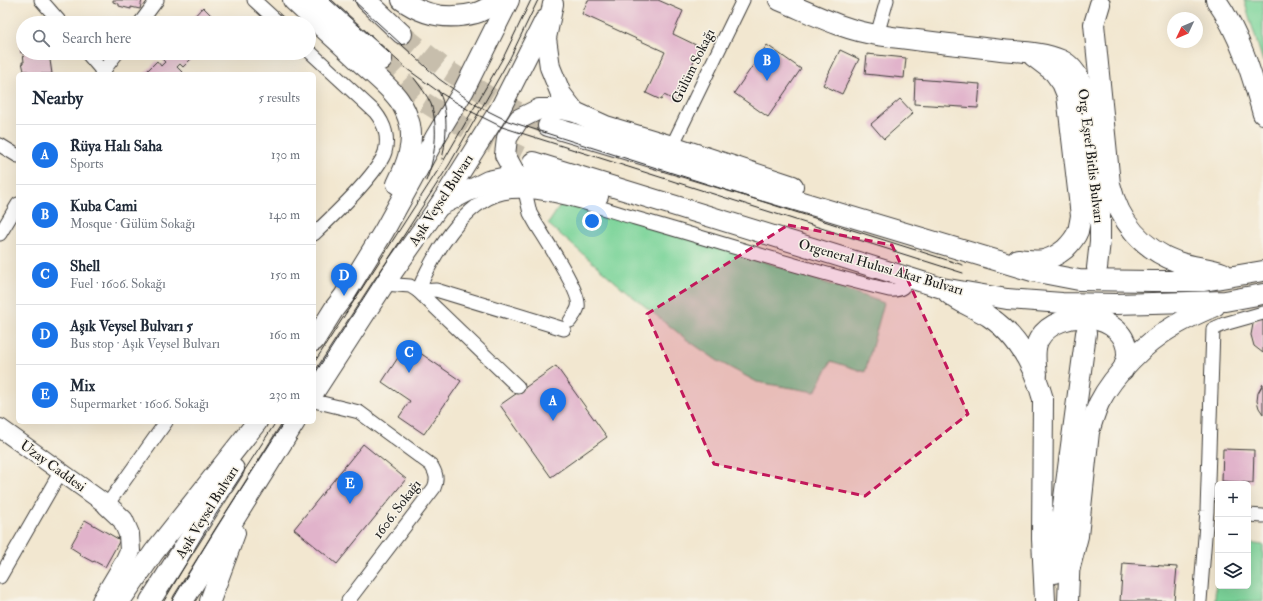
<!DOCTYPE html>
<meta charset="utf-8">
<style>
:root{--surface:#fff;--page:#f6f6f7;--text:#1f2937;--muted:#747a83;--line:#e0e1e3;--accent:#1a73e8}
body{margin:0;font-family:"IM FELL Double Pica",serif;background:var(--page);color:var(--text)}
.controls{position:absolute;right:12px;bottom:12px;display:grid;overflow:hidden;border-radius:6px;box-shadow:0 4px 16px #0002}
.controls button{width:36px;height:36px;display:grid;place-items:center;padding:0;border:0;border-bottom:1px solid var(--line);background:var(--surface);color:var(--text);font:20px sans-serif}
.compass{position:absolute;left:1167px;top:12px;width:36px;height:36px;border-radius:50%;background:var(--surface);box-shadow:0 4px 16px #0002;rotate:226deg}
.you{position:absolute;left:592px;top:221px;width:14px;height:14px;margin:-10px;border:3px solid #fff;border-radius:50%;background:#1a73e8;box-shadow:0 0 0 6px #1a73e833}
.badge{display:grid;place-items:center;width:26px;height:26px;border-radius:50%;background:var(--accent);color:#fff;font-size:13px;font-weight:700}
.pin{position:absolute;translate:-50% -33px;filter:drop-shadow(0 1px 2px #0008)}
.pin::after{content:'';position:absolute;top:21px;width:14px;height:12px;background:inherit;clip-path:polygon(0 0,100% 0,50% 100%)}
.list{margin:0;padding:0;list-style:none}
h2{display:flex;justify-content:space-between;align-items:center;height:52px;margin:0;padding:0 16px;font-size:17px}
h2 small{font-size:13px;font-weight:400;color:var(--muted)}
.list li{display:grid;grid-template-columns:26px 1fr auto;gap:12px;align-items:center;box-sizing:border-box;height:60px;padding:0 16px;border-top:1px solid var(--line)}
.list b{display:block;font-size:15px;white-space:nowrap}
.list p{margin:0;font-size:13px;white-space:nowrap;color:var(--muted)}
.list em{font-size:13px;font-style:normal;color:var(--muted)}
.icon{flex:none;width:22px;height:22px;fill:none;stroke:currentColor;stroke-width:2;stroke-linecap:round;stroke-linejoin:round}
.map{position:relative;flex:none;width:1263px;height:601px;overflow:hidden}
.search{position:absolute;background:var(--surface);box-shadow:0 4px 16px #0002;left:16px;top:16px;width:300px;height:44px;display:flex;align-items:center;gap:10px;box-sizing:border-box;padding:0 14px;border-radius:22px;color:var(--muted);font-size:15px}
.panel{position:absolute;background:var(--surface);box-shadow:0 4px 16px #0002;left:16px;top:72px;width:300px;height:352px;border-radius:6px}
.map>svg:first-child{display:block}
.green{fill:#7bd49a;stroke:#4c785b}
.building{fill:#e1b3cb}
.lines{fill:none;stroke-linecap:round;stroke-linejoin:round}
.primary-tunnel{stroke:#c7beac;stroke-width:20;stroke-dasharray:20 10;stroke-linecap:butt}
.minor-casing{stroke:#3c3a37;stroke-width:15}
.secondary-casing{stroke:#3c3a37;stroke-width:20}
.primary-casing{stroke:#3c3a37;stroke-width:22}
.minor{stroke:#fff;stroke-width:13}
.secondary{stroke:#fff;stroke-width:18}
.primary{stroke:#fff;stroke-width:20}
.tram{stroke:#1c1c1c;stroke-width:1}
.marked{fill:#c2185b;fill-opacity:0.2;stroke:#c2185b;stroke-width:3;stroke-dasharray:8 5;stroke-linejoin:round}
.labels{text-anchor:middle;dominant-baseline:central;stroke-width:3;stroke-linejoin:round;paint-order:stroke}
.street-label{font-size:14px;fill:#1c1c1c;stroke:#f7f3e8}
</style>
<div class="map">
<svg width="1263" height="601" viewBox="0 0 1263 601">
<rect width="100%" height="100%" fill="#f7f3e8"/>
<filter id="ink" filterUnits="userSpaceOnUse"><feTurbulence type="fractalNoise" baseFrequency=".025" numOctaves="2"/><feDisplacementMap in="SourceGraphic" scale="8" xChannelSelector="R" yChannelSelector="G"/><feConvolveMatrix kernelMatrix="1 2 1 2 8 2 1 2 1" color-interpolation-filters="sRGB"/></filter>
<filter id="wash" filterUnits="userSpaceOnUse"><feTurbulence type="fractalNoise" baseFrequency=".012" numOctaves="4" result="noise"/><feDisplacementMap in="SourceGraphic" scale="16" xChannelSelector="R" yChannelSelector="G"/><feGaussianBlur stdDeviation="0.9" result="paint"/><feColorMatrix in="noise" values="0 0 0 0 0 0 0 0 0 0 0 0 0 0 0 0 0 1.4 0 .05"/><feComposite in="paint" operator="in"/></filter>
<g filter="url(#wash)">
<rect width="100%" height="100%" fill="#f2e7d0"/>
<!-- green -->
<g class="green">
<path d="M1244,0H1263V62Z"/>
<path d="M567,195L734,251L884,303L865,372L831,361L815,392L757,382L718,361L686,339L626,291L548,224Z"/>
<path d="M1217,541L1218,586H1248V543L1263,545V601H1215Z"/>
</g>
<g id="blocks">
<!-- building -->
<g class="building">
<path d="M113,0H142L140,9L131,7V9L119,6V4L113,2Z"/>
<path d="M588,0H658L683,11L673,34L700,47L676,101L664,95L661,100L646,93L665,52L582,14Z"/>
<path d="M203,7L219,23H188Z"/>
<path d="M18,36H23V52L21,53Z"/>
<path d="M767,45L801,69L768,117L734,93Z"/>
<path d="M840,50L859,59L842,94L823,85Z"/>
<path d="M23,53H49L52,74H29L28,71H24L22,62H24Z"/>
<path d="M158,53H197L183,67L180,64L177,67L184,74H144L157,61L161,66L165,62L157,54Z"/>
<path d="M867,54L906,58L904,78L865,74Z"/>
<path d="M915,79L980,84L978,108L914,104Z"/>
<path d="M900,99L913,113L884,139L871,124Z"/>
<path d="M1263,315V353L1254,346L1251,335L1253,324Z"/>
<path d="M407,344L461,381L424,434L399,417L410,401L382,382Z"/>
<path d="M556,366L607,437L551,477L500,405Z"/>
<path d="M1263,384V414L1259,408L1257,401L1258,393Z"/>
<path d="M363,444L406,479L337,564L294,529Z"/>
<path d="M1223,449L1254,450L1253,483L1222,481Z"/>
<path d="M85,520L120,540L105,567L94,561L93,562L80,555L81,554L70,547Z"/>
<path d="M1123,563L1177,567L1174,601H1120Z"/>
</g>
</g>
</g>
<g filter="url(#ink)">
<use href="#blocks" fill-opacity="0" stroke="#3c3a37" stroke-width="1"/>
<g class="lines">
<!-- primary-tunnel -->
<g class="primary-tunnel">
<path d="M402,34L447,70L496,101L548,126"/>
<path d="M382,60L424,102L477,135L533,162"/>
</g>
<!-- minor casing -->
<g class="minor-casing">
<g id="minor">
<path d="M41,0L61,23"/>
<path d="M254,0L279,23"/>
<path d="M140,23L157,0"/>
<path d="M877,35L887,0"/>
<path d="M309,51L375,112C384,123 389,137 385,152C379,172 331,218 314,234"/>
<path d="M87,53L105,74"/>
<path d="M101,74L117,53"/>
<path d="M0,145L18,156"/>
<path d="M672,146L743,0"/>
<path d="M525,191L530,213L535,222C543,236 582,293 578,307C577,312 573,316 570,321"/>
<path d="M0,234L18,204"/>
<path d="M384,284L410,286L418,291L436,290L564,329"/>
<path d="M518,387L418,291C432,257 463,202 503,193C538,185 600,208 635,218C720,242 804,270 889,290C902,291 905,287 909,276"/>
<path d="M314,401L359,412L431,465C436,473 438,479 434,488L348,601"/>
<path d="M107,505L166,422"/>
<path d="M1248,515L1263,516"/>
<path d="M0,577L61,471"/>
<path d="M1200,601L1207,511L1213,329L1224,324L1263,313"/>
</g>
</g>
<!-- secondary casing -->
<g class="secondary-casing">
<path id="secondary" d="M0,428L107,505"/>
</g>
<!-- primary casing -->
<g class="primary-casing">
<g id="primary">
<path d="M293,0C315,21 338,41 360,62C373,74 389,86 399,100C404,107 408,117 410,125C414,146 406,165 397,184"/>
<path d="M316,0L382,60"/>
<path d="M366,0L402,34"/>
<path d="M402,0C424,16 449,20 476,13C484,11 493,4 501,0"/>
<path d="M779,0C811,13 843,30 878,35C919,41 960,45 1001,50C1021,52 1043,52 1061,60C1072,65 1079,77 1083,87L1100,214V241L1097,268"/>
<path d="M1216,0C1240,34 1252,75 1263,114"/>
<path d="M553,4L546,38L550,67L561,94L575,112L606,126L672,146L793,186"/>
<path d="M1100,4L1094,24L1110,184C1119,221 1142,249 1178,262C1193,267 1209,268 1223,273"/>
<path d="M548,126L1032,271L1079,280L1153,281H1204L1263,271"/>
<path d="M533,162L942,288L1007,299L1062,303L1116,304L1225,301L1263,294"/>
<path d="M516,175L505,155L507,138L519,119L539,109H560L575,112"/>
<path d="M439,206L488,181L516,175L537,179L598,196"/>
<path d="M1018,259C1038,262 1049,262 1065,249C1070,244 1075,239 1078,231C1079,227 1080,221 1081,216L1067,95L1062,83L1054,72L1033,56"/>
<path d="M948,293C960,303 975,308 988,316C1017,335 1034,366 1043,399L1042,539L1045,601"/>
<path d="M314,341L334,309L344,296L384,231L435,138L464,90L509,0"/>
<path d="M1037,375C1036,364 1033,349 1039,339C1058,306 1128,312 1127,355C1127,360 1124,365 1123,370"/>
<path d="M314,392L384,284L439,206L500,109L545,20"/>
<path d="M1070,567L1078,536L1089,432C1092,422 1095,412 1099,403C1114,374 1146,342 1174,326C1187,318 1201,312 1215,306"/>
<path d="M1054,573L1086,333"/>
<path d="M102,601L124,564L130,551L129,534L123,520L107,505"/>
<path d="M120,601L154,552L257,422"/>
<path d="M150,601L234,469"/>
<path d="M183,601L295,422"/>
<path d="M210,601L235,533"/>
<path d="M1068,601L1070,554"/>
</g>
</g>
<!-- minor -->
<use href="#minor" class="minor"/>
<!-- secondary -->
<use href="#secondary" class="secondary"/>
<!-- primary -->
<use href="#primary" class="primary"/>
<!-- tram -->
<g class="tram">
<path d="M330,0L407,69L439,92L472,112L502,127L963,273"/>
<path d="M353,0L439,79L476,105L508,121L963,265"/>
<path d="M414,78C420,86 427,95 431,104C439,128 435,159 426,181"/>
<path d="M438,90C449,110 447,137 442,159"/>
<path d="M314,363L440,167L504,56L531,0"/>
<path d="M314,375L449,165L510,58L538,0"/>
<path d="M164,601L207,528L276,422"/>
<path d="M172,601L214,531L284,422"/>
</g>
</g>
</g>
<!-- marked area -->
<path class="marked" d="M788,225L892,245L968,414L865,496L714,464L647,314Z"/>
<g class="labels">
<!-- street labels -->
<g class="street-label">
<text transform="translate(693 66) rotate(-64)">Gülüm Sokağı</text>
<text transform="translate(1091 156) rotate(83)">Org. Eşref Bitlis Bulvarı</text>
<text transform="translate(441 200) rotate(-57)">Aşık Veysel Bulvarı</text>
<text transform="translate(881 267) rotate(16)">Orgeneral Hulusi Akar Bulvarı</text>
<text transform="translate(53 466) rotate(36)">Uzay Caddesi</text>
<text transform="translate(397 509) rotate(-53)">1606. Sokağı</text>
<text transform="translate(207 512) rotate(-58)">Aşık Veysel Bulvarı</text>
</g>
</g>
</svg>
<div class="controls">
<button>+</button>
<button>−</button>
<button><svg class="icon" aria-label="layers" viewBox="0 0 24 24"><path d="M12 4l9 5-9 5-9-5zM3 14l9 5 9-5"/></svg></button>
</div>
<svg class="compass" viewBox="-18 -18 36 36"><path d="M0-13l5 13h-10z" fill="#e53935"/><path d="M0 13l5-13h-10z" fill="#747a83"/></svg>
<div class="you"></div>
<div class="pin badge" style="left:553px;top:421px">A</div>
<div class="pin badge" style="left:767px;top:81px">B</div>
<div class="pin badge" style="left:409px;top:373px">C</div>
<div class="pin badge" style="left:344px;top:296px">D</div>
<div class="pin badge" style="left:350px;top:504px">E</div>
<div class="search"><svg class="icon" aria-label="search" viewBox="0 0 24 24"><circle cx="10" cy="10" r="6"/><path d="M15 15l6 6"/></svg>Search here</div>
<section class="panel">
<h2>Nearby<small>5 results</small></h2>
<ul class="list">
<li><span class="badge">A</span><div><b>Rüya Halı Saha</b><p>Sports</p></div><em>130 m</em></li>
<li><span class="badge">B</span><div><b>Kuba Cami</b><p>Mosque · Gülüm Sokağı</p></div><em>140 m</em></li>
<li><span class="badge">C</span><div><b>Shell</b><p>Fuel · 1606. Sokağı</p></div><em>150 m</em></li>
<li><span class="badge">D</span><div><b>Aşık Veysel Bulvarı 5</b><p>Bus stop · Aşık Veysel Bulvarı</p></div><em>160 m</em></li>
<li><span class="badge">E</span><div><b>Mix</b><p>Supermarket · 1606. Sokağı</p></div><em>230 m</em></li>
</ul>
</section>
</div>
